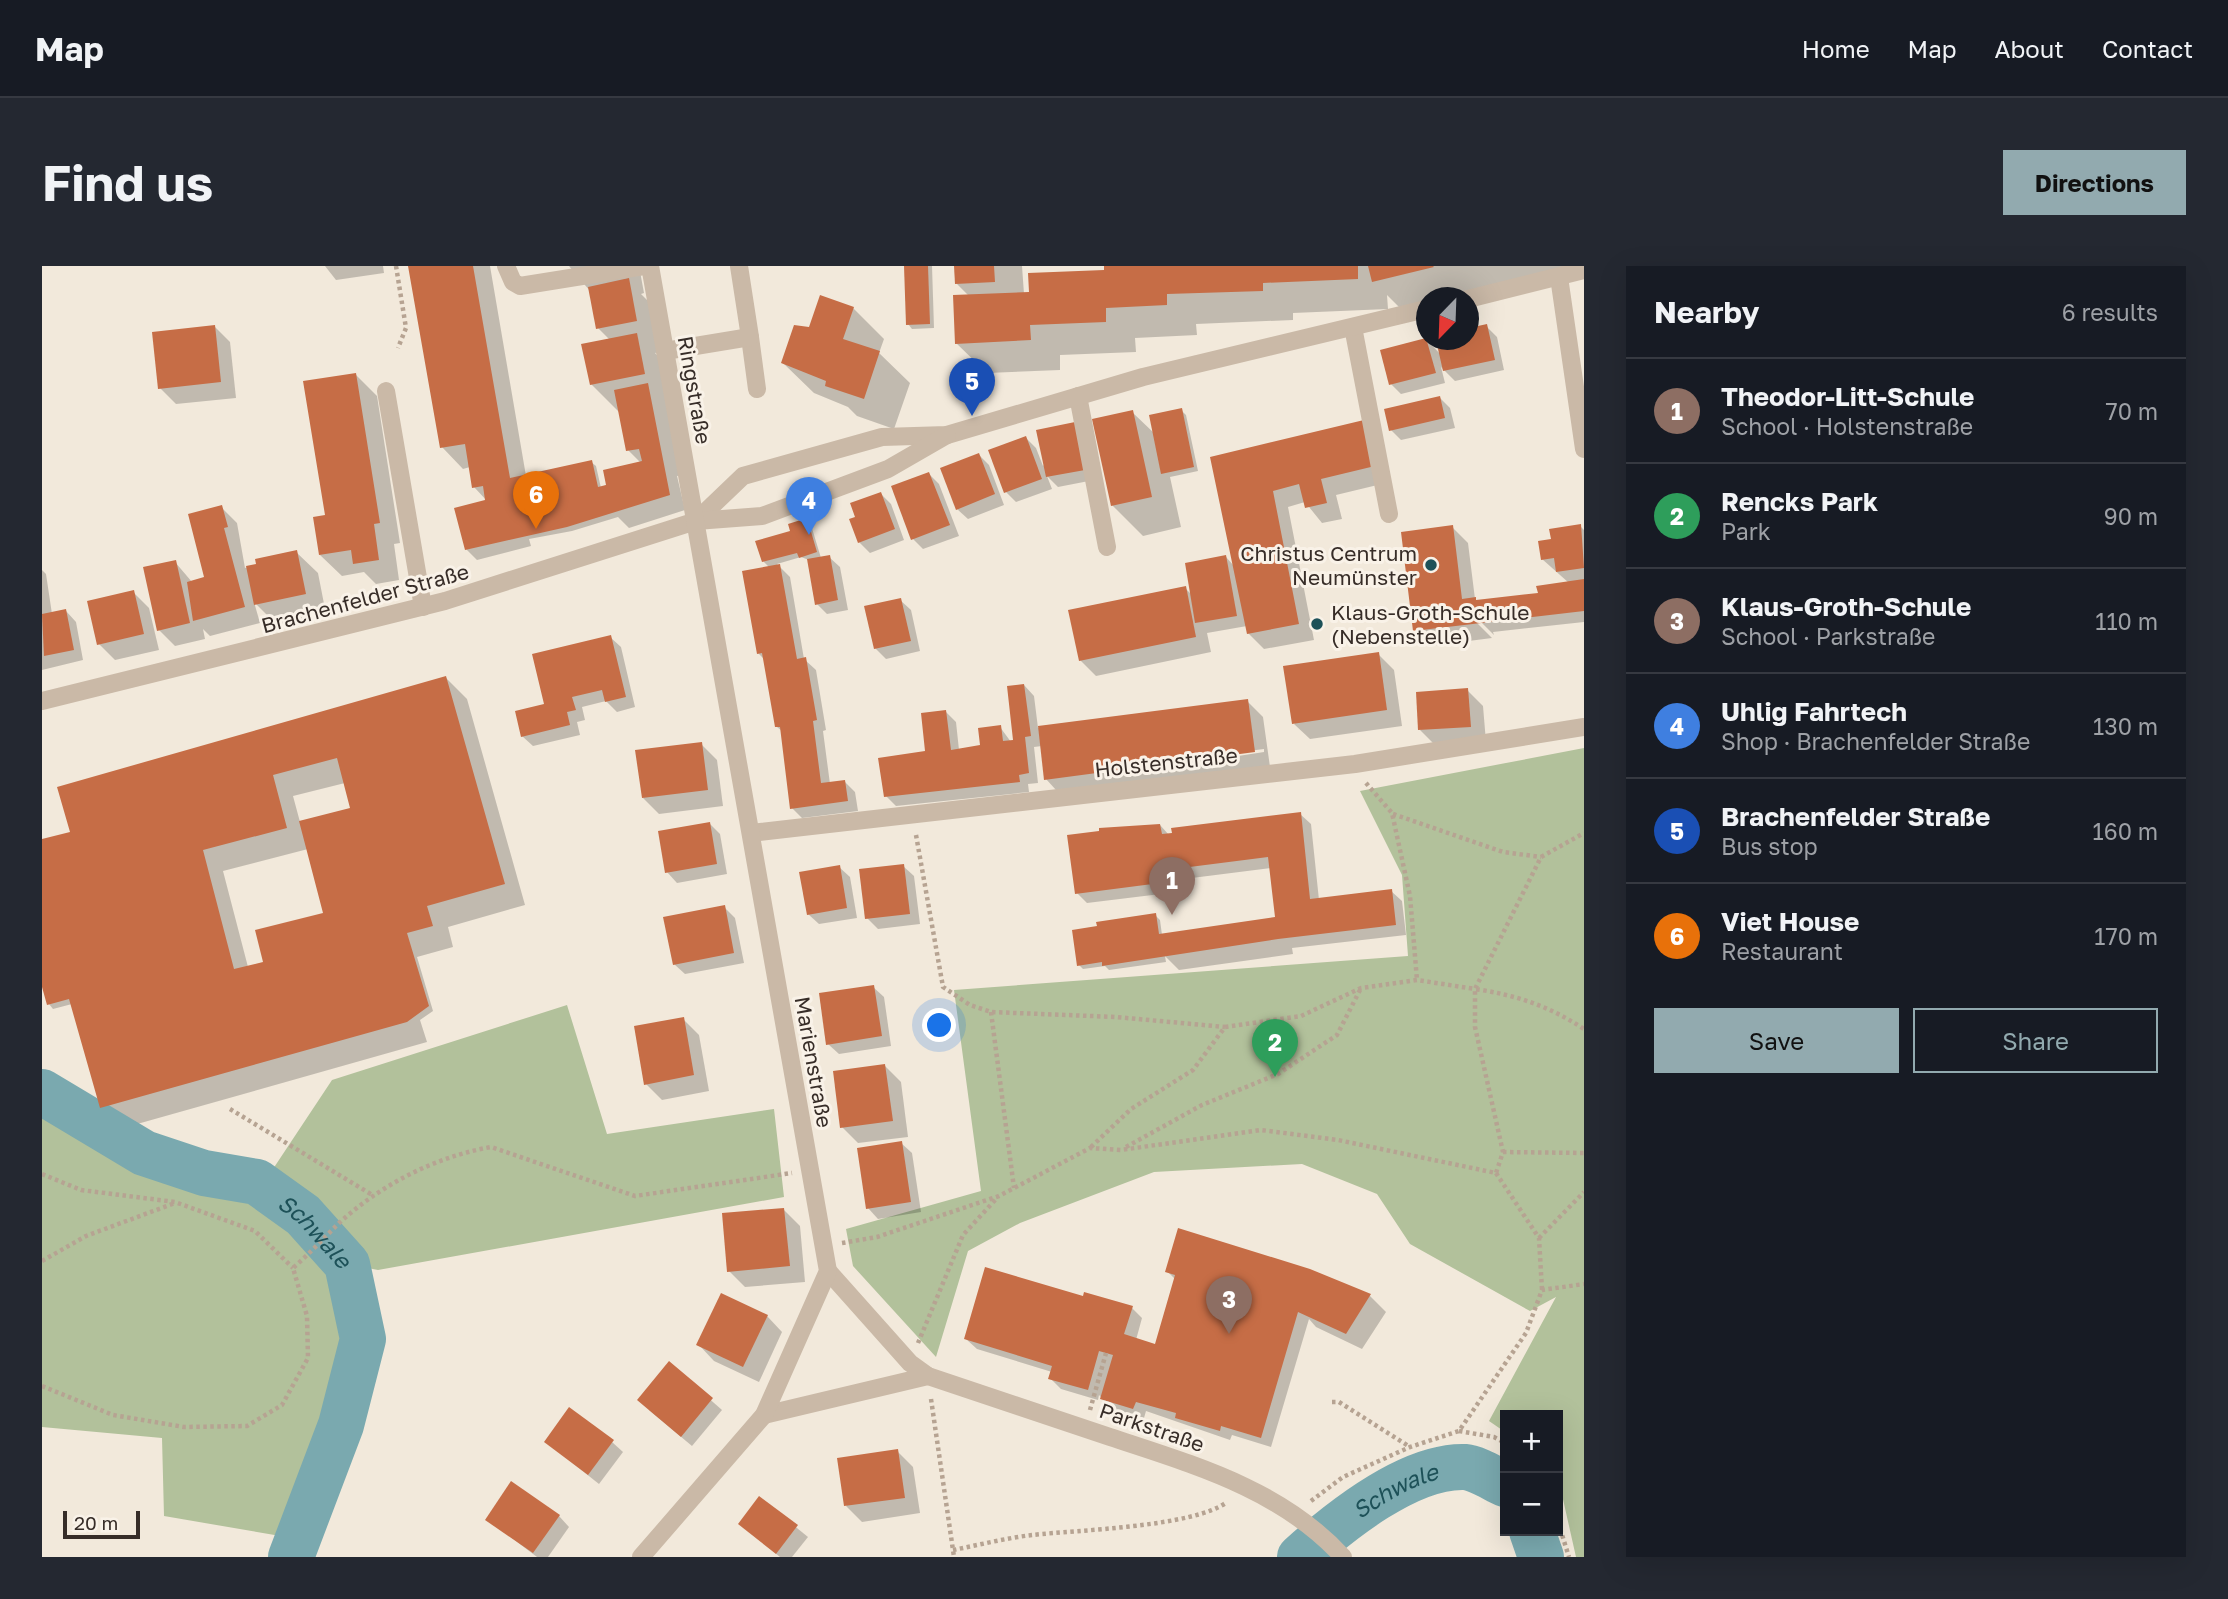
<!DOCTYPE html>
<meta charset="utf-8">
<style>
:root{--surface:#171b24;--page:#242831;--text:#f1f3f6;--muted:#9ea1a6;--line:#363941;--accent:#92aaaf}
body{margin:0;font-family:"Golos Text",sans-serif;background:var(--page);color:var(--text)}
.controls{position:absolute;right:21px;bottom:21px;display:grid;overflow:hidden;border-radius:0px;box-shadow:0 7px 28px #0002}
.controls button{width:63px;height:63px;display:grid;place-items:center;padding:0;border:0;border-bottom:2px solid var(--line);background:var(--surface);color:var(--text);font:35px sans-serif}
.compass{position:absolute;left:1374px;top:21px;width:63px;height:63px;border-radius:50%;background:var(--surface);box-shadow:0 7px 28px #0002;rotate:203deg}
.scale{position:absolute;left:21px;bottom:18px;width:77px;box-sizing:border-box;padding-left:7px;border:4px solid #372d28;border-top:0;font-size:19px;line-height:24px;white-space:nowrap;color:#372d28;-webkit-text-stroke:5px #f9f2e8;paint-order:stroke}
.you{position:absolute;left:898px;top:760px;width:24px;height:24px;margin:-18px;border:5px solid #fff;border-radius:50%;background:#1a73e8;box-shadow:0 0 0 10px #1a73e833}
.badge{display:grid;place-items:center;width:46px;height:46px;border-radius:50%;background:var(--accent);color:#fff;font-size:23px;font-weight:700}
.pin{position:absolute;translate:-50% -58px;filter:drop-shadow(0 2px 4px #0008)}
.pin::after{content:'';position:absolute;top:37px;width:24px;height:21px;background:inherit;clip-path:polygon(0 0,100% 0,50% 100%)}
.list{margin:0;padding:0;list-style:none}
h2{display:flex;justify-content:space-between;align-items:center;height:91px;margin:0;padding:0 28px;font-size:30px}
h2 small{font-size:23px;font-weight:400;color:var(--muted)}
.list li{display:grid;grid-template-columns:46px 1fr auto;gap:21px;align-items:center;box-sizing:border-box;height:105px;padding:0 28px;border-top:2px solid var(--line)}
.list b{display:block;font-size:26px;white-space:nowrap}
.list p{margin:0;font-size:23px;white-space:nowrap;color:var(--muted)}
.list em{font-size:23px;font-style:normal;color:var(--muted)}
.actions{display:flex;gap:14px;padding:21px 28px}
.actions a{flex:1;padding:16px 0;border:2px solid var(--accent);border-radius:0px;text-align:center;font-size:24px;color:var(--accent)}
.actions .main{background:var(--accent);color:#111}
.map{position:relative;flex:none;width:1542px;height:1291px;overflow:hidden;border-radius:0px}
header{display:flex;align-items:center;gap:42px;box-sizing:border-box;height:98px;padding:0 35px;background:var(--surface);border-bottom:2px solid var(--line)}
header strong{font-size:33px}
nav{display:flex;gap:38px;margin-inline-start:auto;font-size:24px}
.intro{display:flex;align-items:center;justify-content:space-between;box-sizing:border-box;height:168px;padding:0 42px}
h1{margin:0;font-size:49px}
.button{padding:18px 32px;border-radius:0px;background:var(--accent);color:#111;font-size:24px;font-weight:700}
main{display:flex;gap:42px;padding:0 42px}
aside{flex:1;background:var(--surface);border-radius:0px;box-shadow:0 7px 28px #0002}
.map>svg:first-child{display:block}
.green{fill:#b2c19b}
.shadow{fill:#0003;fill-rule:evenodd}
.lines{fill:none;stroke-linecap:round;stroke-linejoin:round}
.river{stroke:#7aa9af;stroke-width:46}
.building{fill:#c66d46;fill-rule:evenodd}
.path{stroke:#b6a392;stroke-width:4.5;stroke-dasharray:3.5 3.5;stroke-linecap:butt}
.minor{stroke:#cab9a7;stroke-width:18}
.poi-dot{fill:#1d5158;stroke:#f9f2e8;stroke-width:2.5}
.labels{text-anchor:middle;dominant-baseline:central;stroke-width:6;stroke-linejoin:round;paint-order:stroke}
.street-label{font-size:21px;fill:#372d28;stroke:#f9f2e8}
.poi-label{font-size:21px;fill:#372d28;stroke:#f9f2e8;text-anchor:end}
.water-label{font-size:23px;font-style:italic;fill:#1d5158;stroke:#f9f2e8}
</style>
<header>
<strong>Map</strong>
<nav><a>Home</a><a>Map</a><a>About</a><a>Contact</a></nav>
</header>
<div class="intro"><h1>Find us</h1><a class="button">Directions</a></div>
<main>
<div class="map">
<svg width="1542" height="1291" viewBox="0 0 1542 1291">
<rect width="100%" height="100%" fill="#f2e9db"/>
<!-- green -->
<g class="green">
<path d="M1542,482V1291H1534L1516,1211V1149H1463V1166L1447,1155L1514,1031L1488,1045L1368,978L1335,928L1260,898L1112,906L978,957L926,985L894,1091L811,1000L804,963L939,925L912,724L1366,690L1360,609L1318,525Z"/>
<path d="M525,739L565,868L732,843L742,931L336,1004L305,998L321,1073L299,1159L256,1273L122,1250L120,1172L0,1161V811L47,847L109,882L229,906L290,814Z"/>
</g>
<!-- shadow -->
<g class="shadow">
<path d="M283,0H341L342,7L294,14Z"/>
<path d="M368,0H448L484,210L549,196L554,200L559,222L599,197L586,184L578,147L549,118L568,74L556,62L548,25L527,0H597L602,27L599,28L616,45L625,85L613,87L625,99L646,208L635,210L643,244L587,262L576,251L530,265L487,273L489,280L435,294L424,283L446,236L432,221L428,201L421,203L400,181Z"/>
<path d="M864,0H890L892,62L870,63L866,58Z"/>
<path d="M914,0H980L982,28L1064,6V0H1525L1419,32H1384V40L1362,46L1345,29L1346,43L1251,47V54L1154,58L1155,69L1093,72L1094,86L1018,89V104L945,107L914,77L927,30L915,18Z"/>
<path d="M811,42L842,73L837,87L868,117L852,163L815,150L806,141L772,127L741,97L768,63Z"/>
<path d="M172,60L188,76L194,132L134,138L118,122Z"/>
<path d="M1444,60L1455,71L1462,104L1413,115L1399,101L1403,117L1359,128L1349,118L1341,85L1385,74L1399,89L1396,74H1426V64Z"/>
<path d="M314,109L335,130L358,277L352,278L357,314L334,318L322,306L300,310L278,289Z"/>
<path d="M1398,132L1408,142L1413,162L1359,174L1349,164Z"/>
<path d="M1139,144L1144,149L1156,205L1128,211L1139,261L1101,270L1070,239L1090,146L1113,168Z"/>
<path d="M1321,156L1348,216L1294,229L1300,253L1280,257L1263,236L1246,241L1272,374L1222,383L1206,367L1205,360L1165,367L1169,386L1054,410L1038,394L1143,322L1150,329L1184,291L1192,300L1170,192Z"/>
<path d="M1032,158L1052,214L1016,221L1005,210L1010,223L974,236L964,226L984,172L994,182L1001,200Z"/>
<path d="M937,189L947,199L962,239L926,253L915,243Z"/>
<path d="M887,208L897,218L917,270L881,283L871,273Z"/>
<path d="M839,228L849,238L862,274L828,287L817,276L809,254L816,252Z"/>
<path d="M179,241L195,257L203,302L254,286L276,307L284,348L235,359L212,336L218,357L168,370L161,363L163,373L133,380L117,364L133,296L150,316L164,312Z"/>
<path d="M764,254L769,259L779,292L787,291L798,301L806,344L785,348L775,338L767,294L759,291L735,298L748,311L762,393L774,404L784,464L781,465L788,518L803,516L813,526L816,545L760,552L750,542L740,465L735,461L723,394L716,387L728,302L721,295Z"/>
<path d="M1538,260L1542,264V356L1451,366L1452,369L1438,355H1433L1450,372L1388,380L1372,364L1410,261L1426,277L1433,333L1436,336L1498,329L1527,317L1500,293Z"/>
<path d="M0,304L4,308L10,348L24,345L34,356L41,394L0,404Z"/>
<path d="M91,326L107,342L117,384L73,394L57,378Z"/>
<path d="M858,334L869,344L878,385L844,393L833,382Z"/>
<path d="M568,371L579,381L593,441L575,446L564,435L540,441L543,454L535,456L538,469L491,480L480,470Z"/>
<path d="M1336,388L1352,404L1360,460L1268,473L1252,458Z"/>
<path d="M404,412L425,433L483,639L406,661L411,681L375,691L391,745L378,754L385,776L81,862L60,841L30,738L11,743L7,738L0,715V575L30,567ZM303,517L310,543L258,556L251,530ZM266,583L283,648L223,697L206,701L181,605Z"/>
<path d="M982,419L992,430L996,462L1205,435L1221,451L1228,501L1014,524L1004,513L1000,480L992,481L996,517L986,518L987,526L854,540L844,530L884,487L904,446L914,456L917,484L940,481L958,461L969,476H973ZM1222,483V486L1183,492V488Z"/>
<path d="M1425,424L1441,440L1444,476L1394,480L1378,464Z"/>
<path d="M659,478L675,494L681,540L617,548L601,532Z"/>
<path d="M1258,548L1269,558L1277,634L1349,625L1360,635L1364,669L1250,682L1251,688L1137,704L1123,690L1124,696L1067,704L1063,700L1041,703L1037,699L1113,649L1118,654L1120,669L1236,657L1229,602L1134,614L1135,626L1045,637L1035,627L1118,559L1127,569Z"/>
<path d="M668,558L678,568L685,608L635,617L625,606Z"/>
<path d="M861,600L872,610L878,658L836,663L825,652Z"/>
<path d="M797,601L808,611L815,652L777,658L766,648Z"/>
<path d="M682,641L693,652L702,697L643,708L632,698Z"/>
<path d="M831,721L842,731L849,780L797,788L786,778Z"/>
<path d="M641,753L657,769L667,825L620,834L604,818Z"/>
<path d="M843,800L859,816L866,871L816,877L800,861Z"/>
<path d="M859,877L870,887L879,946L836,953L826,942Z"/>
<path d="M742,944L758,960L763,1016L703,1021L687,1005Z"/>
<path d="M1268,1004L1328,1030L1344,1046L1320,1083L1274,1061L1267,1053L1229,1181L1190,1169L1188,1174L1104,1145L1102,1152L1070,1143L1057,1129L1056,1134L1019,1123L1008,1112L1010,1106L935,1083L924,1073L1042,1032L1090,1042L1100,1052L1094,1074L1114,1080L1134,1014L1125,1005Z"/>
<path d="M725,1050L740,1066L717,1116L672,1095L657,1079Z"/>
<path d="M628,1098L680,1144L650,1180L607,1144Z"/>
<path d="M504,1176H570L581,1186L557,1218Z"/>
<path d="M855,1185L871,1201L878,1247L820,1256L804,1240Z"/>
<path d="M718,1232L766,1271L750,1291H738L698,1258Z"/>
<path d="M517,1250L527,1261L506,1291H495L445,1253Z"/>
</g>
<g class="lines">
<!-- river -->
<g class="river">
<path id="s1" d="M0,826L102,887L162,907L215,916L261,949L305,998L321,1073L299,1159L249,1291"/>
<path d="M1490,1265L1499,1291"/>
<path id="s2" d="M1258,1291C1297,1256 1367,1199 1423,1201C1435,1202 1452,1213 1463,1218"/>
</g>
</g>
<!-- building -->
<g class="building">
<path d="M366,0H431L468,212L550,194L556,221L564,219L561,204L600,195L597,183L584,185L572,124L606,117L628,229L525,261L423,284L412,242L443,234L441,220L430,222L423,178L398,182Z"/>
<path d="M862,0H886L888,58L864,59Z"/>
<path d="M912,0H952L953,16L913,18Z"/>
<path d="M1062,0H1316V13L1221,17V25L1125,28V39L1064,42V56L988,59L989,74L913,78L911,29L987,26L986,7L1062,4Z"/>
<path d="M1326,0H1391L1392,1L1330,16Z"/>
<path d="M587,12L595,55L554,63L546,21Z"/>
<path d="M778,29L812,41L801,73L838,85L822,133L783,120L784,115L739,97L752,59L767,61Z"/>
<path d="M1445,58L1453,94L1401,105L1394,74H1427V62Z"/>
<path d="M173,59L179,116L116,123L110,66Z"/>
<path d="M595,67L603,108L548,119L539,78Z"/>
<path d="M1384,72L1394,107L1347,119L1338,84Z"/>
<path d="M314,107L338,257L332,258L337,294L311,298L309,284L277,289L271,251L283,249L261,115Z"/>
<path d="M1398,130L1403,152L1347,165L1342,143Z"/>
<path d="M1140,142L1152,201L1119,208L1107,149Z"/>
<path d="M1091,144L1110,231L1069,240L1050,153Z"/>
<path d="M1322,154L1333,200L1279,213L1285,237L1263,242L1257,218L1231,225L1257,358L1205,368L1168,191Z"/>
<path d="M1033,156L1043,204L1004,211L994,164Z"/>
<path d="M984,170L1000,213L962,227L946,184Z"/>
<path d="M937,187L953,228L914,244L898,202Z"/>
<path d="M887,206L908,259L869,274L849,220Z"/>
<path d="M839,226L853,263L816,277L807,253L813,251L808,237Z"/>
<path d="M180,239L186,261L182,262L203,341L151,355L145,316L162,311L146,248Z"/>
<path d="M765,252L775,286L757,292L755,287L720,296L713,275L748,265L746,258Z"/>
<path d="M1539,258L1542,302L1514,306L1512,292L1499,294L1496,275L1509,273L1507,263Z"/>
<path d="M1411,259L1420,333L1434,331V334L1496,327L1494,320L1542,313V345L1371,365L1359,266Z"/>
<path d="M255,284L264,328L212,339L204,300L214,298L213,293Z"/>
<path d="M788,289L796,334L773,339L765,293Z"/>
<path d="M1184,289L1195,350L1153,357L1143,297Z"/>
<path d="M134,294L148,357L115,365L101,301Z"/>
<path d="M738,298L755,393L764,391L775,454L771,455L779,517L803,514L806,535L748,543L738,461H733L720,387L715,388L700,305Z"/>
<path d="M1144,320L1154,371L1037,395L1026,344Z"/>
<path d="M92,324L102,368L55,379L45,335Z"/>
<path d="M859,332L869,375L832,383L822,340Z"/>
<path d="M24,343L32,384L2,390L0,348Z"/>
<path d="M569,369L584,431L563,436L560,424L530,431L534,444L525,446L528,459L479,471L473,445L502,438L490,388Z"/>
<path d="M1337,386L1345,444L1250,458L1241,400Z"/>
<path d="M404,410L463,618L385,640L391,660L365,667L387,740L365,756L58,842L27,733L5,739L0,721V573L28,566L15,521ZM295,492L308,542L257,555L281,647L213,664L221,696L192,703L161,584L245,562L231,509Z"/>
<path d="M982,418L989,470L983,471L987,507L977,509L978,516L842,531L836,492L883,485L879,447L904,444L909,484L938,479L936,462L959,459L961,475L971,474L965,420Z"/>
<path d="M1426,422L1429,461L1376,464L1374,426Z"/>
<path d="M1206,433L1213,486L1002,514L996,460Z"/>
<path d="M660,476L666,524L600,532L593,484Z"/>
<path d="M1259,546L1268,633L1350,623L1354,659L1236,673L1060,700V696L1035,700L1030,664L1055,660L1054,656L1114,647L1117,668L1233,651L1226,591L1124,604L1126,616L1033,628L1025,569L1057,565V562L1118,558L1120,568L1130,567L1129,562Z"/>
<path d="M668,556L675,598L623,607L616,565Z"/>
<path d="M862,598L868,648L823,653L817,603Z"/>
<path d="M798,599L805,642L765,649L757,606Z"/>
<path d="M683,639L692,687L631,699L621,651Z"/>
<path d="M832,719L840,770L784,779L777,727Z"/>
<path d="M642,751L652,809L602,819L592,760Z"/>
<path d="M843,798L851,855L798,862L791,805Z"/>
<path d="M860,875L869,936L824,943L815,882Z"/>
<path d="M742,942L748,1000L685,1006L680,947Z"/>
<path d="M1136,962L1268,1003L1329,1028L1304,1068L1256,1046L1219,1172L1179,1160L1178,1165L1133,1152L1134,1147L1094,1136L1091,1143L1058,1133L1071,1089L1057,1085L1046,1124L1006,1113L1010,1100L922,1073L943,1001L1041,1030L1042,1026L1091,1040L1082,1068L1113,1078L1133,1009L1123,1006Z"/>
<path d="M679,1027L726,1049L701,1101L654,1079Z"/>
<path d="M627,1095L671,1132L639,1171L595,1134Z"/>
<path d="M527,1141L572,1174L546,1209L502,1176Z"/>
<path d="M856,1183L863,1232L802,1240L795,1192Z"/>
<path d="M469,1215L518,1249L491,1287L443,1254Z"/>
<path d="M717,1230L756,1259L734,1288L696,1258Z"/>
</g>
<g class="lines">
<!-- path -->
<g class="path">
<path d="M354,0L364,62L356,82"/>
<path d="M1324,517L1350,547L1368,630L1375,714"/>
<path d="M1351,548L1461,586L1499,591"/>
<path d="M874,569L901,721L928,739L949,746L1074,751L1183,761"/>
<path d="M949,746L972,922"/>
<path d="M188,843L332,930"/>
<path d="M1049,881L1089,843L1151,804L1183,761L1259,750L1319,722L1375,714L1433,723L1499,591L1542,567"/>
<path d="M1084,881L1160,839L1236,808L1295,769L1319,722"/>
<path d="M1461,886L1542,887"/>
<path d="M1454,907L1497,972L1500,1024"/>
<path d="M0,908L39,924L133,936L213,965L251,1002"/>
<path d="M1497,972L1542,926"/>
<path d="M800,977L835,971L957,930L1048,882L1079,884L1219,864L1296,874L1454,907L1461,886L1433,761V723C1474,729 1507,740 1542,763"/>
<path d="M0,995L44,970L133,937"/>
<path d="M876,1077L921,969L955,932"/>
<path d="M0,1120L71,1149L142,1161L205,1160L240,1139L266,1092L265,1050L251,1002C267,988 282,972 297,957C340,918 393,891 449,881L593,930L750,907"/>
<path d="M889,1133L912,1291"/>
<path d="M1290,1136H1297L1368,1181"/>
<path d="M1048,1144L1064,1087"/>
<path d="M1417,1165L1452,1171L1463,1177"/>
<path d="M1269,1235L1301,1211L1368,1181L1417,1165L1484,1067L1500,1024L1542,1018"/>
<path d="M1516,1256L1527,1291"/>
<path d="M911,1284C937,1279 964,1272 990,1269C1035,1264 1152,1261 1185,1236"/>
</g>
<!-- minor -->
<g class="minor">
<path d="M464,0L471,16L478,20L602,0"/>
<path d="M1517,11L1542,183"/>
<path d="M1426,33L1542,4"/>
<path d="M1311,61L1347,248"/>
<path d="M708,71L715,123"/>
<path d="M623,85L708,71L697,0"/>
<path d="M344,125L381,341"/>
<path d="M1036,130L1065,281"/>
<path d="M654,255L701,210L840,171L905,169L1101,111L1384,43"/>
<path d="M0,435L403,335L654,255L720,250L846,203L905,169"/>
<path d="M709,567L1313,498L1542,461"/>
<path d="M886,1110C947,1131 1007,1150 1068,1171C1152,1199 1239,1223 1301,1291"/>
<path d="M722,1149L886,1110L868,1097L786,1005"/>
<path d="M599,1291L722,1149L786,1005L608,0"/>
</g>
</g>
<!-- markers -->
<g class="poi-dot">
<circle cx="1389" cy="299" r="7"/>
<circle cx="1275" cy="358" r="7"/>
</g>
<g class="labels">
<!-- street labels -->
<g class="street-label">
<text transform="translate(653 124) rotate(80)">Ringstraße</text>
<text transform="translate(323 332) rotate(-15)">Brachenfelder Straße</text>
<text transform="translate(1124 496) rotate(-6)">Holstenstraße</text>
<text transform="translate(772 796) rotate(80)">Marienstraße</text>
<text transform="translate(1110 1161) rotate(19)">Parkstraße</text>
</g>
<!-- poi labels -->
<g class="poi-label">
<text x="1375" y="287">Christus Centrum<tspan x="1375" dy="24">Neumünster</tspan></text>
<text x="1289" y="346" text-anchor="start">Klaus-Groth-Schule<tspan x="1289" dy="24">(Nebenstelle)</tspan></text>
</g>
<!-- water labels -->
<g class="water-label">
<text stroke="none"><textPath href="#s1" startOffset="312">Schwale</textPath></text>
<text stroke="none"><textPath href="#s2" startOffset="117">Schwale</textPath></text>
</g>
</g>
</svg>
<div class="controls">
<button>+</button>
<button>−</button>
</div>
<svg class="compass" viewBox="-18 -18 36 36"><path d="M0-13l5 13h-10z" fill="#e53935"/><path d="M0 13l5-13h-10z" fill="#9ea1a6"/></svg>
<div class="scale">20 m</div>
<div class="you"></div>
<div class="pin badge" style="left:1130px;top:649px;background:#8d6e63">1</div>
<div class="pin badge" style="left:1233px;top:811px;background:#2e9e5b">2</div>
<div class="pin badge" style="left:1187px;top:1068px;background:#8d6e63">3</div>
<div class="pin badge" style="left:767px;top:269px;background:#3f7fe0">4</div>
<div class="pin badge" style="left:930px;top:150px;background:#1a4fb4">5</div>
<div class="pin badge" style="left:494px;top:263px;background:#e8710a">6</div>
</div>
<aside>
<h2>Nearby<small>6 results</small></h2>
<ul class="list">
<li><span class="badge" style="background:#8d6e63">1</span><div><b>Theodor-Litt-Schule</b><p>School · Holstenstraße</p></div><em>70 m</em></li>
<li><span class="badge" style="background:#2e9e5b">2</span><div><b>Rencks Park</b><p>Park</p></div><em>90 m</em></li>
<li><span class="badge" style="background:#8d6e63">3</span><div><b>Klaus-Groth-Schule</b><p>School · Parkstraße</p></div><em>110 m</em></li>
<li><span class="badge" style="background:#3f7fe0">4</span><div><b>Uhlig Fahrtech</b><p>Shop · Brachenfelder Straße</p></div><em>130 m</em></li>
<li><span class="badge" style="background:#1a4fb4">5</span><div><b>Brachenfelder Straße</b><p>Bus stop</p></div><em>160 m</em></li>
<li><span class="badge" style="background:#e8710a">6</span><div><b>Viet House</b><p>Restaurant</p></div><em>170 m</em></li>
</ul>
<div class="actions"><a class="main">Save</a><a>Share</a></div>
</aside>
</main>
